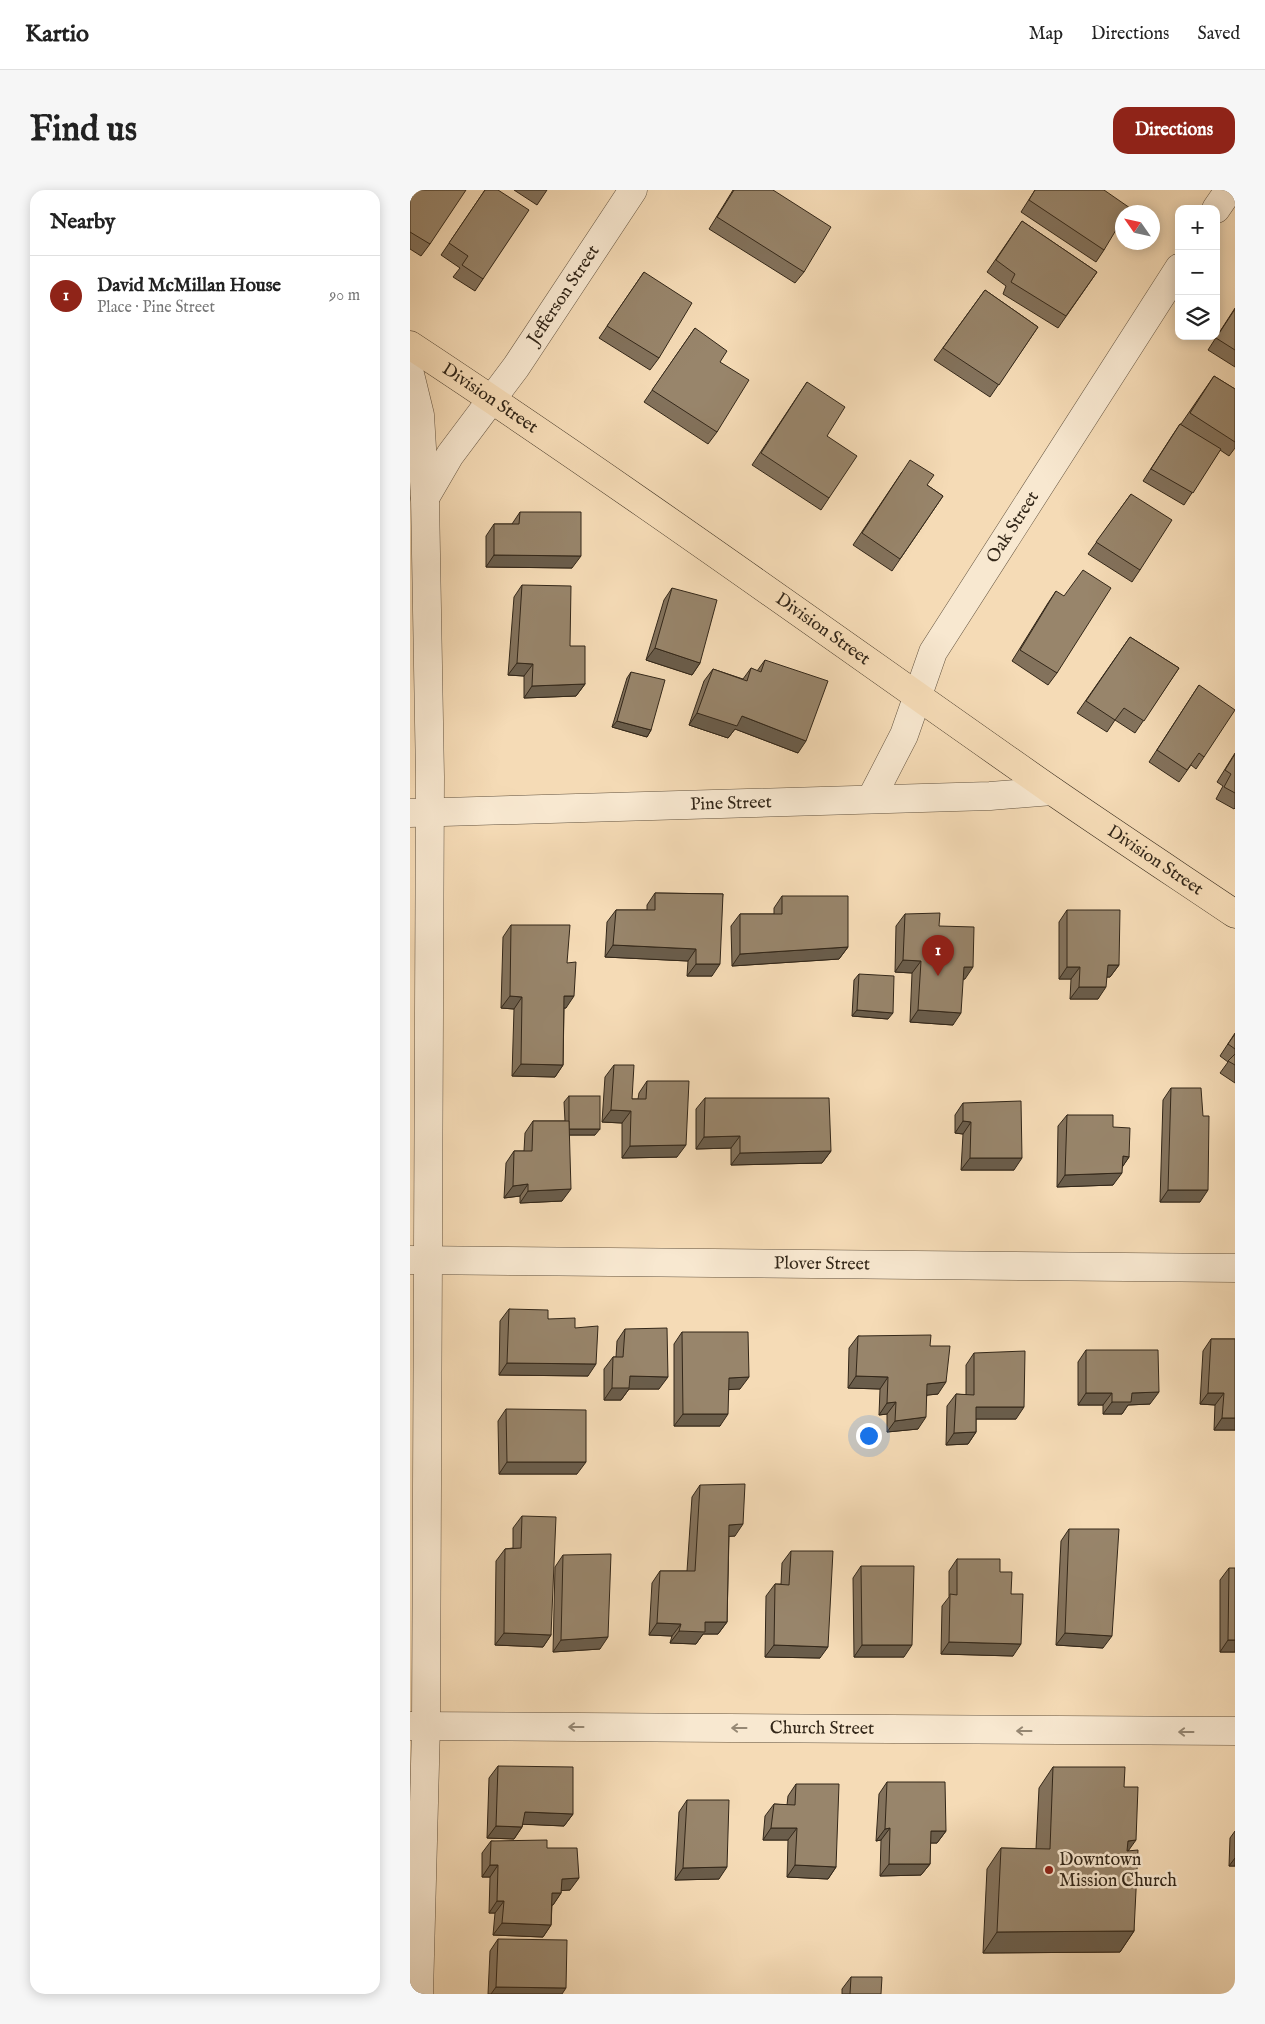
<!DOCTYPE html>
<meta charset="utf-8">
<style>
:root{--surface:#fff;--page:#f6f6f6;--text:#222;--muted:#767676;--line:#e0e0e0;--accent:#8f2418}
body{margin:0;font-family:"IM FELL English",serif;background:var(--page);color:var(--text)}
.controls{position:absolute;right:15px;top:15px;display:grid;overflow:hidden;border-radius:10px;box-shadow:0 2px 12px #0003}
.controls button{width:45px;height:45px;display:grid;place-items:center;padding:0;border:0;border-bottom:1px solid var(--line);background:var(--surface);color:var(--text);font:25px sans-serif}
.compass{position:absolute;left:705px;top:15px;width:45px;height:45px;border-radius:50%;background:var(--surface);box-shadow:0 2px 12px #0003;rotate:304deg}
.you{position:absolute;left:458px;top:1245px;width:18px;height:18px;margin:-12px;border:4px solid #fff;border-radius:50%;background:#1a73e8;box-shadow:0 0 0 8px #1a73e833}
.badge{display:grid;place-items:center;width:32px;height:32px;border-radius:50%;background:var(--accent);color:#fff;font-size:16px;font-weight:700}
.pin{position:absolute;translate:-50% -41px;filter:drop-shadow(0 1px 2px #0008)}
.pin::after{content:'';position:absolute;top:26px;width:18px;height:15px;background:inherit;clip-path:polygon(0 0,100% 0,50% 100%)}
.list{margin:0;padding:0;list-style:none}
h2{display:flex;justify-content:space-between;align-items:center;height:65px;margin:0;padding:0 20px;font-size:21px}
h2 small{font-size:16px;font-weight:400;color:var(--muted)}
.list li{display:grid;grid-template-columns:32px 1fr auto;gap:15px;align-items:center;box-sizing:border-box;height:80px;padding:0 20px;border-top:1px solid var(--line)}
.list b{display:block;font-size:19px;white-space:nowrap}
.list p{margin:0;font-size:16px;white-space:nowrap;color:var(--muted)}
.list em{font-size:16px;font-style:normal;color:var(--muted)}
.icon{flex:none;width:28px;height:28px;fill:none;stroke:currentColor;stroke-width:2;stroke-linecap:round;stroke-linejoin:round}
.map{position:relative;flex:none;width:825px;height:1804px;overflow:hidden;border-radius:15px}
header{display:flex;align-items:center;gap:30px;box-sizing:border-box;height:70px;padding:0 25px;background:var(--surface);border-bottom:1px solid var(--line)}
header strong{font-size:24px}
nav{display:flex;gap:28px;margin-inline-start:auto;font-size:18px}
.intro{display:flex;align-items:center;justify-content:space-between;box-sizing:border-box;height:120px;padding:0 30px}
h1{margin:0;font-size:35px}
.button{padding:12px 22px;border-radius:15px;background:var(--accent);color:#fff;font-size:18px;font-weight:700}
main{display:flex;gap:30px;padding:0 30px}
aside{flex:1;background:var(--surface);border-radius:15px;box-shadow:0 2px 12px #0003}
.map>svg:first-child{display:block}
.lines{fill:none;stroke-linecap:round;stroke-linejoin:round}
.minor-casing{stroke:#645440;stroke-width:29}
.major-casing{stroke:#332719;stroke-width:29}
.minor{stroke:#f8e8d0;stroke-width:28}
.major{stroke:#f5dbb6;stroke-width:28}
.wall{fill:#83725c;stroke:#332719}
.shaded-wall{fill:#6a5d4b;stroke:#332719}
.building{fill:#98856b;stroke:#332719}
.oneway{stroke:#968874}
.poi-dot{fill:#8f2418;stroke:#f8e8d0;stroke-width:2}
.labels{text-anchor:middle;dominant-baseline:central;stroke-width:5;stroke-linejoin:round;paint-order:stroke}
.street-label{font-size:18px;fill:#332719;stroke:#f8e8d0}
.poi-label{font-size:18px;fill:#332719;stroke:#f8e8d0;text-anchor:start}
</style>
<header>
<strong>Kartio</strong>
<nav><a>Map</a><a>Directions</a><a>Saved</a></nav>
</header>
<div class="intro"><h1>Find us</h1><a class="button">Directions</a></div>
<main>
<aside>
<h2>Nearby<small></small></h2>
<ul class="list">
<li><span class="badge">1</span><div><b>David McMillan House</b><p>Place · Pine Street</p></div><em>90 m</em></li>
</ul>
</aside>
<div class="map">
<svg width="825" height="1804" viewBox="0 0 825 1804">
<rect width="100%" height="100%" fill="#f5dbb6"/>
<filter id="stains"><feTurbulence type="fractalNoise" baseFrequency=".004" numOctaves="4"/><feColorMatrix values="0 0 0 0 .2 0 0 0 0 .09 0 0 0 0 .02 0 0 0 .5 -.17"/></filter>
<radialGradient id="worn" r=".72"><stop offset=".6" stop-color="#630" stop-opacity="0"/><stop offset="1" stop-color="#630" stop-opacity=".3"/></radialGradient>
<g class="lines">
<!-- minor casing -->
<g class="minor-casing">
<g id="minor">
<path d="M806,19L819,0"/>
<path d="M0,184L10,225L15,308L20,587L16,1536L9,1804"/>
<path id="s1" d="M15,308L40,265L106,177L223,0"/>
<path id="s2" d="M461,609L494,545L523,462L769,78"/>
<path id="s3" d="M0,623L580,606L642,601"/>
<path id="s4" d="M0,1070L825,1078"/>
<path id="s5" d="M0,1536L825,1541"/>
</g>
</g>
<!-- major casing -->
<g class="major-casing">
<g id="major">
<path id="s6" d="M0,155C217,298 428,451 641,600C702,642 764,683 825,724"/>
</g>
</g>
<!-- minor -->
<use href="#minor" class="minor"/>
<!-- major -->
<use href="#major" class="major"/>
</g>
<!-- wall -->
<g class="wall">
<path d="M0,0L20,54L11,66L0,59Z"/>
<path d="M75,0L73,89L65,101L43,87L50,78L31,65Z"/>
<path d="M104,0H137L127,15Z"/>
<path d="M323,0H363L394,82L385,93L299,39Z"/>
<path d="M625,0H694V60L686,72L611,22Z"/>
<path d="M612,31L687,82L648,138L593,104L596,96L577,82Z"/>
<path d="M234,82L249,168L240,180L189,148Z"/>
<path d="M575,100L628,137L580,207L524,170Z"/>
<path d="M825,118V177L798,160Z"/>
<path d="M285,138L310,172L307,242L298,254L234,212Z"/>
<path d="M804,186L825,199V258L819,266L810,260L774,315L733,291L762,246L770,234H771Z"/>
<path d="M397,192L417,246L419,308L411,320L342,275Z"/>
<path d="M492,282L517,295L533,306L482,381L443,355Z"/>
<path d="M721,304L730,380L722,392L678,364Z"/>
<path d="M110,322L162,378L76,377V346L84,334H102Z"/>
<path d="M112,395L160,456L175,494L166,506L114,508V486L98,485L104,407Z"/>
<path d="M262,398L290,473L282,485L236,470L254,410Z"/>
<path d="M646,401L647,483L638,495L602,471L638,413Z"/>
<path d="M720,447L769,478L725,543L705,530L697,542L667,523Z"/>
<path d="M355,470L388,563L325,539L318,548L279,535L294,491L303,479L333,489L341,478L347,481Z"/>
<path d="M221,482L241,540L237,547L202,537L217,488Z"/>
<path d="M789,495L794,567L786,579L781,575L769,592L739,572Z"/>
<path d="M825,563V618L824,619L806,609L813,596L807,592Z"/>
<path d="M245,703L313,704L302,786H277L278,771L195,767L197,732L206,720H237V715Z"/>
<path d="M372,706L438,757L429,769L322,776L321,736L330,724H364V718Z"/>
<path d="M657,720L709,775L700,787H697L688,809H660L661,789H649V732Z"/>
<path d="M495,724L529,736L555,789H553L543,835L500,832L502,783L485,782L486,736Z"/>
<path d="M101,735L157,773L156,818H154L153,875L145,887L102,886L104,819L91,818L93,747Z"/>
<path d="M449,784L478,829L442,826L444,790Z"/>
<path d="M825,843V893L810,883L818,872L810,866Z"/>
<path d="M204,875L222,909H228L229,903L237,891L267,967L212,968V933L192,932L195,887Z"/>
<path d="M761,898L790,1012H750L753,910Z"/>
<path d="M159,906L185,945H159L152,1011L110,1013V1006L94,1008L96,973L104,961H114L115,943L123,931H155L154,912Z"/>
<path d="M295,908L421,961L412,973L321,975V958L286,959V919Z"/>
<path d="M553,913L604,980H551L553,944L545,943V925Z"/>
<path d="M657,925L703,937L719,967L712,977L703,995L647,997L648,936Z"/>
<path d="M99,1119L138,1129L165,1138L178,1186L89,1185L90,1131Z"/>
<path d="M215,1139L249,1199H219L211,1210H194V1179L203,1167H206L207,1151Z"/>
<path d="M272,1142L330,1199H319L310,1236H264V1154Z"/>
<path d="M448,1146L520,1156L528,1204L517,1205L508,1239L477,1242V1224L469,1225L470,1199L438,1198L439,1158Z"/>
<path d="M801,1149H825V1240H804L805,1215L790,1214L793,1161Z"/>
<path d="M676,1160L740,1214L718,1215L712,1224H693V1215H668V1172Z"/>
<path d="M564,1163L606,1229H566V1242L558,1254L536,1255L537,1216L546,1204L556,1205V1175Z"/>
<path d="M96,1219L167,1284H89L88,1231Z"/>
<path d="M290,1295L325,1346H319L317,1432L308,1444H293L286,1454L260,1453L262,1446L239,1445L242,1393L250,1381H277L282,1307Z"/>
<path d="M112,1326L141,1445L133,1457L85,1455L86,1371L95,1359L103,1358V1338Z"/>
<path d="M659,1339L693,1458L646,1455L651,1351Z"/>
<path d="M381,1361L410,1468L355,1467L356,1406L365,1394H371L372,1373Z"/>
<path d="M153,1365L190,1459L143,1462L145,1377Z"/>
<path d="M547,1369L590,1382L601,1404L603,1466L531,1464L532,1416L539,1407V1381Z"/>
<path d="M451,1376L494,1467H444L443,1388Z"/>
<path d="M819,1378L825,1462H810V1390Z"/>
<path d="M88,1576L163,1624L154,1636L113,1634L112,1637L104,1649L77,1648L79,1588Z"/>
<path d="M643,1577L714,1597L724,1741L710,1762L573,1763L577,1679L591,1658L626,1659L629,1598Z"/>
<path d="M477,1592L536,1641L527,1653H520V1674L511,1685L470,1686L471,1650L466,1651L469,1604Z"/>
<path d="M386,1594L426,1677L418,1689L377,1687L378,1650H353L355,1626L364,1614L377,1615L378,1606Z"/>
<path d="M277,1610L309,1689L265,1690L269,1622Z"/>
<path d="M825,1641V1676H819L820,1648Z"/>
<path d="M81,1651L137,1658L160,1700H151V1703L143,1715H142L141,1735L133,1747L83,1745L85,1723H79L80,1687H72V1663Z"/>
<path d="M88,1749L152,1804H78L80,1761Z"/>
<path d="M441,1787L471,1804H432V1799Z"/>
</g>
<!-- shaded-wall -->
<g class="shaded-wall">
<path d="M84,365L171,366L162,378L76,377Z"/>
<path d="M245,458L290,473L282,485L236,470Z"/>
<path d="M107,473L123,474L114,486L98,485Z"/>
<path d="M175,494L166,506L114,508L122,496Z"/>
<path d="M287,523L332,526L396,551L388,563L325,539L318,548L279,535Z"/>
<path d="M207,531L241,540L237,547L202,537Z"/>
<path d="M203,755L286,759L278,771L195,767Z"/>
<path d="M438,757L429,769L322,776L330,764Z"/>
<path d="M493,770L511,771L502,783L485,782Z"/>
<path d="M286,774H310L302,786H277Z"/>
<path d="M698,775H709L700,787H689Z"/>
<path d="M554,777H563L555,789H545Z"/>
<path d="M657,777H670L661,789H649Z"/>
<path d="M669,797H696L688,809H660Z"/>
<path d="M100,806L112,807L104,819L91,818Z"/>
<path d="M154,806H164L156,818H146Z"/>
<path d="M447,820L483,823L478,829L442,826Z"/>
<path d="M508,820L551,823L543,835L500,832Z"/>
<path d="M111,874L153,875L145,887L102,886Z"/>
<path d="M201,920L221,921L212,933L192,932Z"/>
<path d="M553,931L561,932L553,944L545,943Z"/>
<path d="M159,939H190L185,945H155Z"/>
<path d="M330,946L321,958L286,959L294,947Z"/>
<path d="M276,955L267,967L212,968L220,956Z"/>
<path d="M421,961L412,973L321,975L330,963Z"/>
<path d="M713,966L719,967L711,979Z"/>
<path d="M560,968H612L604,980H551Z"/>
<path d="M712,983L703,995L647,997L655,985Z"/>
<path d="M118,994L110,1006L94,1008L103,996Z"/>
<path d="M161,999L152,1011L110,1013L118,1001Z"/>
<path d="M758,1000H798L790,1012H750Z"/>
<path d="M97,1173L186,1174L178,1186L89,1185Z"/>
<path d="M220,1186L258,1187L249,1199H219L211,1210H194L202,1198Z"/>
<path d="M446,1186L478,1187L470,1199L438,1198Z"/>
<path d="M339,1187L330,1199L310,1200L319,1188Z"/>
<path d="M536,1192L528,1204L509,1206L517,1194Z"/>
<path d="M749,1202L740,1214L718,1215L712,1224H693L702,1212L722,1203Z"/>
<path d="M676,1203H702L693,1215H668Z"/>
<path d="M798,1203H814L805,1215L790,1214Z"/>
<path d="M486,1212L477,1224L469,1225L477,1213Z"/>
<path d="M566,1217H614L606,1229H558Z"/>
<path d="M273,1224H318L310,1236H264Z"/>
<path d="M516,1227L508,1239L477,1242L485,1231Z"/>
<path d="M812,1228H825V1240H804Z"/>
<path d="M566,1242L558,1254L536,1255L544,1243Z"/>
<path d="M97,1272H176L167,1284H89Z"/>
<path d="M333,1334L325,1346L311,1347L319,1335Z"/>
<path d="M295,1432H317L308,1444H293L286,1454L260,1453L269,1441Z"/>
<path d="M247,1433L271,1434L262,1446L239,1445Z"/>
<path d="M94,1443L141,1445L133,1457L85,1455Z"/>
<path d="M655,1443L702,1446L693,1458L646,1455Z"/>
<path d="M198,1447L190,1459L143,1462L151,1450Z"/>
<path d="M818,1450H825V1462H810Z"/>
<path d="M539,1452L611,1454L603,1466L531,1464Z"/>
<path d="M364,1455L418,1457L410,1468L355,1467Z"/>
<path d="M452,1455H502L494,1467H444Z"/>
<path d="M115,1622L163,1624L154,1636L107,1634Z"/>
<path d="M86,1636L112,1637L104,1649L77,1648Z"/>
<path d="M361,1638H387L378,1650H353Z"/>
<path d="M480,1638L471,1650L466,1651L475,1639Z"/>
<path d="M521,1641H536L527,1653H512Z"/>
<path d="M726,1650L711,1671L718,1651Z"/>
<path d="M825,1668V1676H819Z"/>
<path d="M479,1674H520L511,1685L470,1686Z"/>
<path d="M80,1675H88L80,1687H72Z"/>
<path d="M385,1675L426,1677L418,1689L377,1687Z"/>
<path d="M317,1677L309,1689L265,1690L273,1678Z"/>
<path d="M169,1688L160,1700L144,1701L152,1689Z"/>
<path d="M142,1703H151L143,1715H134Z"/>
<path d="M87,1711H94L85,1723H79Z"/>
<path d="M92,1733L141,1735L133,1747L83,1745Z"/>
<path d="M724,1741L710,1762L573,1763L587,1742Z"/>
<path d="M86,1797L156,1798L152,1804H81Z"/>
</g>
<!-- building -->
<g class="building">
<path d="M0,0H56L20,54L0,42Z"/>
<path d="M75,0H88L119,20L73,89L52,75L58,66L39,53Z"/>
<path d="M324,0H363L421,37L394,82L307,27Z"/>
<path d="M625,0H694L720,18L717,22H712V30L694,60L619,10Z"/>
<path d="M612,31L687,82L656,126L601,92L605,84L586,70Z"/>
<path d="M234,82L282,113L249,168L197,136Z"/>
<path d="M575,100L628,137L589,195L533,158Z"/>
<path d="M825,119V160L806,148Z"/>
<path d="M285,138L317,161L310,172L339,190L307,242L242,200Z"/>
<path d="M804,186L825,199V252L780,223Z"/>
<path d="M397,192L435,217L417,246L447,266L419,308L351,263Z"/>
<path d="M770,234L811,259L783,303L741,279Z"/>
<path d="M500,270L524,285L517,295L533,306L490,369L452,343Z"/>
<path d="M721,304L762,330L730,380L686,352Z"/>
<path d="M110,322H171V366L84,365V334H109Z"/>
<path d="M673,380L701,398L647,483L610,460L646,401L654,406Z"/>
<path d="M112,395L161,396L160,456H175V494L122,496L123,474L107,473Z"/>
<path d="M262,398L307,410L290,473L245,458Z"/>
<path d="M720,447L769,478L734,531L714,518L705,530L676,511Z"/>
<path d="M355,470L418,491L396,551L332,526L327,536L287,523L303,479L337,491L341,478L351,482Z"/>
<path d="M221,482L255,490L241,540L207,531Z"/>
<path d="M789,495L825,520L794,567L789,563L777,580L747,560Z"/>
<path d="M825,564V603L814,597L821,584L815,580Z"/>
<path d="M245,703L313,704L310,774H286V759L203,755L206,720H245Z"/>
<path d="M372,706H438V757L330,764V724H372Z"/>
<path d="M657,720H710L709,775H698L696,797H669L670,777H657Z"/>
<path d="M530,723L529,736L564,737L563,777H554L551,823L508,820L511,771L493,770L495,724Z"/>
<path d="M101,735H160L157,773L166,772L164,806H154L153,875L111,874L112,807L100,806Z"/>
<path d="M449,784L484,786L483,823L447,820Z"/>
<path d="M825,844V859L818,854Z"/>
<path d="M825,864V875L818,871Z"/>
<path d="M204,875H224L222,909H236L237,891H279L276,955L220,956L221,921L201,920Z"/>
<path d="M761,898H791L793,926H799L798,1000H758Z"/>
<rect x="159" y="906" width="31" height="33"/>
<path d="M295,908H419L421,961L330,963V946L294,947Z"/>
<path d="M611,911L612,968H560L561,932L553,931V913Z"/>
<path d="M657,925H703V937L720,938L719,967L713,966L712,983L655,985Z"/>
<path d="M123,931H159L161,999L118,1001V994L103,996L104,961H122Z"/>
<path d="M99,1119L138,1120V1129L165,1128V1138L188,1136L186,1174L97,1173Z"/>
<path d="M257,1138L258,1187L220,1186L219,1198H202L203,1167H213L215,1139Z"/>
<path d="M272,1142H338L339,1187L319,1188L318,1224H273Z"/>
<path d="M521,1145L520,1156H540L536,1192L517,1194L516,1227L485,1231L486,1212L477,1213L478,1187L446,1186L448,1146Z"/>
<path d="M801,1149H825V1228H812L814,1203H798Z"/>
<path d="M676,1160H748L749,1202L722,1203L721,1212H702V1203H676Z"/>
<path d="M615,1161L614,1217H566V1242L544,1243L546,1204L564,1205V1163Z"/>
<path d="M96,1219L176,1220V1272H97Z"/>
<path d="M335,1294L333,1334L319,1335L317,1432H295V1442L269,1441L271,1434L247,1433L250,1381H285L290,1295Z"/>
<path d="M112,1326L146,1327L141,1445L94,1443L95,1359L111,1358Z"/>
<path d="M659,1339H709L702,1446L655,1443Z"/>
<path d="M381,1361H423L418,1457L364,1455L365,1394L379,1395Z"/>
<path d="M201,1364L198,1447L151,1450L153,1365Z"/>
<path d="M547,1369H590V1382H602L601,1404H613L611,1454L539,1452L540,1404L547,1405Z"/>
<path d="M451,1376H504L502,1455H452Z"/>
<path d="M819,1378H825V1450H818Z"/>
<path d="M88,1576L163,1577V1624L115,1622L112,1637L86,1636Z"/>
<path d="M643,1577H715L714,1597H728L726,1650L718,1651L717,1661L728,1660L724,1741L587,1742L591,1658L640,1659Z"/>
<path d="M477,1592H535L536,1641H521L520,1674H479L480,1638L475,1639Z"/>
<path d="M386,1594H429L426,1677L385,1675L387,1638H361L364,1614L385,1615Z"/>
<path d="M277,1610H319L317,1677L273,1678Z"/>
<path d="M137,1650V1658H167L169,1688L152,1689L151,1703H142L141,1735L92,1733L94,1711H87L88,1675H80L81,1651Z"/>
<path d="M88,1749L157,1750L156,1798L86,1797Z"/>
<path d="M441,1787H472L471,1804H440Z"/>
</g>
<!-- one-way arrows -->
<defs><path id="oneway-shaft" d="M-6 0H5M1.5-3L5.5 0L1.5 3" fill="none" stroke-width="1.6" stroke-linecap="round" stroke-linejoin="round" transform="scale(1.25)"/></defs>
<g class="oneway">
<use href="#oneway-shaft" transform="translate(166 1537) rotate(-180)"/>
<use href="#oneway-shaft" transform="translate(329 1538) rotate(-180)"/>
<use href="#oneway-shaft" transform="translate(614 1541) rotate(-180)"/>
<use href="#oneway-shaft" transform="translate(776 1542) rotate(180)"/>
</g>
<!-- markers -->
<circle class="poi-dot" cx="639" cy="1680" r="5"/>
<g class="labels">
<!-- street labels -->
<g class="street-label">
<text stroke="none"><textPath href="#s1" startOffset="246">Jefferson Street</textPath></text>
<text stroke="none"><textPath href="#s6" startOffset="96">Division Street</textPath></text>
<text stroke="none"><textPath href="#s2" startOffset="308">Oak Street</textPath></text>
<text stroke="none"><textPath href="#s6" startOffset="501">Division Street</textPath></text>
<text stroke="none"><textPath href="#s3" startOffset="321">Pine Street</textPath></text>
<text stroke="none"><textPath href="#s6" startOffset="906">Division Street</textPath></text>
<text stroke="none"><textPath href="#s4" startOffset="412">Plover Street</textPath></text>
<text stroke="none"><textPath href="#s5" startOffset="412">Church Street</textPath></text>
</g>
<!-- poi labels -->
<g class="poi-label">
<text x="649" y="1670">Downtown<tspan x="649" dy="21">Mission Church</tspan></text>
</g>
</g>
<rect width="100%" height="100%" filter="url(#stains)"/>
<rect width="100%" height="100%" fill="url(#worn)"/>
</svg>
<div class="controls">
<button>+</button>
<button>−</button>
<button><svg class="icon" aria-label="layers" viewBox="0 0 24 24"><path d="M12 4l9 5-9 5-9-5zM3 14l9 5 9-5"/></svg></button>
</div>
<svg class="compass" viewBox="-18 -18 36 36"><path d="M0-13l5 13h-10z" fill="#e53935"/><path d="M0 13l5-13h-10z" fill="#767676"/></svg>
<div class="you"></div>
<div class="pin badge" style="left:528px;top:786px">1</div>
</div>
</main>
